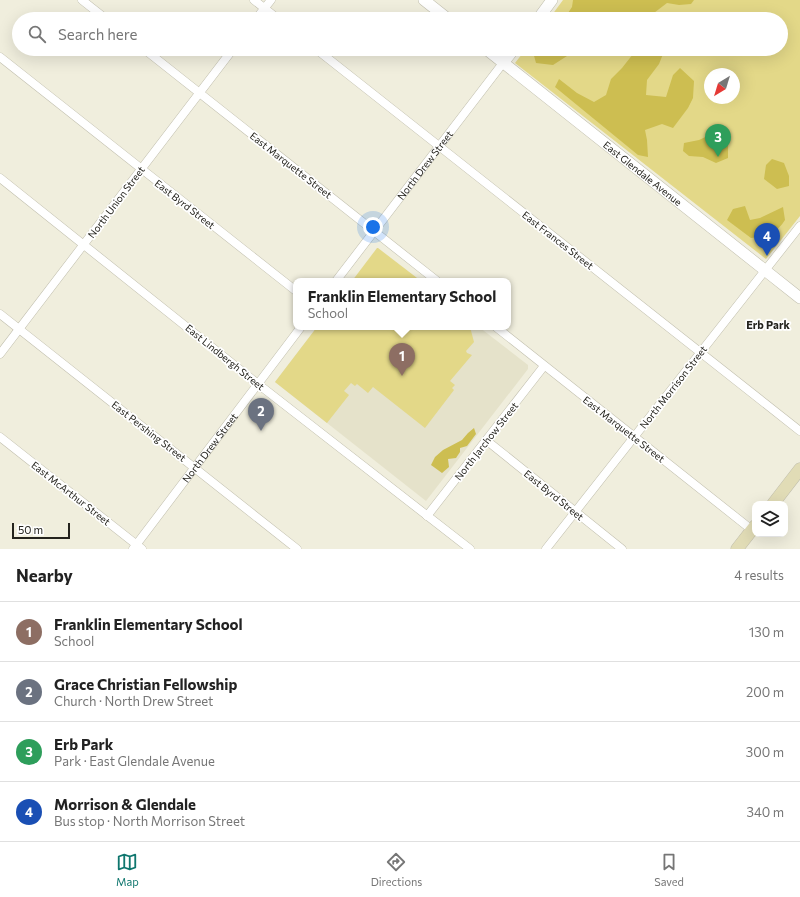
<!DOCTYPE html>
<meta charset="utf-8">
<style>
:root{--surface:#fff;--page:#f6f6f6;--text:#222;--muted:#767676;--line:#e0e0e0;--accent:#0f766e}
body{margin:0;font-family:Commissioner,sans-serif;background:var(--page);color:var(--text)}
.controls{position:absolute;right:12px;bottom:12px;display:grid;overflow:hidden;border-radius:8px;box-shadow:0 4px 16px #0002}
.controls button{width:36px;height:36px;display:grid;place-items:center;padding:0;border:0;border-bottom:1px solid var(--line);background:var(--surface);color:var(--text);font:20px sans-serif}
.compass{position:absolute;left:704px;top:68px;width:36px;height:36px;border-radius:50%;background:var(--surface);box-shadow:0 4px 16px #0002;rotate:218deg}
.scale{position:absolute;left:12px;bottom:10px;width:58px;box-sizing:border-box;padding-left:4px;border:2px solid #24231d;border-top:0;font-size:11px;line-height:14px;white-space:nowrap;color:#24231d;-webkit-text-stroke:3px #fff;paint-order:stroke}
.you{position:absolute;left:373px;top:227px;width:14px;height:14px;margin:-10px;border:3px solid #fff;border-radius:50%;background:#1a73e8;box-shadow:0 0 0 6px #1a73e833}
.badge{display:grid;place-items:center;width:26px;height:26px;border-radius:50%;background:var(--accent);color:#fff;font-size:13px;font-weight:700}
.pin{position:absolute;translate:-50% -33px;filter:drop-shadow(0 1px 2px #0008)}
.pin::after{content:'';position:absolute;top:21px;width:14px;height:12px;background:inherit;clip-path:polygon(0 0,100% 0,50% 100%)}
.popup{position:absolute;left:293px;top:278px;width:218px;height:52px;box-sizing:border-box;display:grid;place-content:center;border-radius:8px;background:var(--surface);filter:drop-shadow(0 1px 3px #0005);font-size:13px;white-space:nowrap;color:var(--muted)}
.popup b{font-size:15px;color:var(--text)}
.popup::after{content:'';position:absolute;left:50%;top:100%;margin-left:-8px;border:8px solid transparent;border-top-color:var(--surface)}
.list{margin:0;padding:0;list-style:none}
h2{display:flex;justify-content:space-between;align-items:center;height:52px;margin:0;padding:0 16px;font-size:17px}
h2 small{font-size:13px;font-weight:400;color:var(--muted)}
.list li{display:grid;grid-template-columns:26px 1fr auto;gap:12px;align-items:center;box-sizing:border-box;height:60px;padding:0 16px;border-top:1px solid var(--line)}
.list b{display:block;font-size:15px;white-space:nowrap}
.list p{margin:0;font-size:13px;white-space:nowrap;color:var(--muted)}
.list em{font-size:13px;font-style:normal;color:var(--muted)}
.icon{flex:none;width:22px;height:22px;fill:none;stroke:currentColor;stroke-width:2;stroke-linecap:round;stroke-linejoin:round}
.map{position:relative;flex:none;width:800px;height:549px;overflow:hidden}
.search{position:absolute;background:var(--surface);box-shadow:0 4px 16px #0002;left:12px;right:12px;top:12px;height:44px;display:flex;align-items:center;gap:10px;box-sizing:border-box;padding:0 14px;border-radius:22px;color:var(--muted);font-size:15px}
.sheet{height:292px;background:var(--surface)}
nav{display:flex;justify-content:space-around;align-items:center;box-sizing:border-box;height:56px;border-top:1px solid var(--line);background:var(--surface);font-size:11px;color:var(--muted)}
nav a{display:grid;justify-items:center;gap:2px}
nav .on{color:var(--accent)}
.map>svg:first-child{display:block}
.built{fill:#e5e2ca}
.green{fill:#e3d888;fill-rule:evenodd}
.forest{fill:#cdbe51}
.lines{fill:none;stroke-linecap:round;stroke-linejoin:round}
.minor-casing{stroke:#c0bead;stroke-width:9}
.tertiary-casing{stroke:#c0bead;stroke-width:12}
.secondary-casing{stroke:#c0bead;stroke-width:13}
.minor{stroke:#fff;stroke-width:8}
.tertiary{stroke:#fff;stroke-width:11}
.secondary{stroke:#e1dcb6;stroke-width:12}
.labels{text-anchor:middle;dominant-baseline:central;stroke-width:3.5;stroke-linejoin:round;paint-order:stroke}
.street-label{font-size:10px;fill:#24231d;stroke:#fff}
.neighbourhood-label{font-size:11px;font-weight:bold;fill:#24231d;stroke:#fff}
</style>
<div class="map">
<svg width="800" height="549" viewBox="0 0 800 549">
<rect width="100%" height="100%" fill="#f0eedd"/>
<!-- built -->
<path class="built" d="M317,327H479L528,365V369L426,501L275,382Z"/>
<!-- green -->
<g class="green">
<path d="M563,0H800V216L766,259L515,63L526,49H781V19H549ZM710,74H734V98H710Z"/>
<path d="M377,248H378L421,281H352Z"/>
<path d="M317,327H470L474,342L466,351L467,353L472,355L450,381L455,385L452,388L454,390L425,428L373,387L368,393L357,384L355,386L351,383L344,391L349,395L327,423L275,382Z"/>
</g>
<!-- forest -->
<g class="forest">
<path d="M573,0H694L691,4L679,5L667,3L646,19H564L572,7Z"/>
<path d="M534,49H584L567,56L553,65L536,63L533,52Z"/>
<path d="M637,49H665L659,64L647,80L646,95L666,97L673,75L680,68L694,81L693,98L688,108L673,128L662,124L645,130L647,140L648,157L638,155L555,87L559,79L577,93L594,102L606,95L611,79L622,68Z"/>
<path d="M716,132L728,144V158L716,163L703,157L689,156L683,151L684,143L699,140Z"/>
<path d="M772,159L784,163L789,176V186L777,189L764,179L766,165Z"/>
<path d="M745,206L750,220L760,218L783,207L785,220C775,235 769,235 751,238L727,220L733,209Z"/>
<path d="M474,428L476,434L467,446L460,448V452L456,458L448,459L449,467L442,473L431,465L435,457L443,450L462,440L468,433Z"/>
</g>
<g class="lines">
<!-- minor casing -->
<g class="minor-casing">
<g id="minor">
<path d="M82,0L106,19"/>
<path d="M254,0L278,19"/>
<path d="M256,19L271,0"/>
<path d="M144,49L437,281"/>
<path d="M316,49L800,431"/>
<path d="M0,57L296,291"/>
<path d="M0,178L258,384L470,549"/>
<path id="s1" d="M336,281L503,63"/>
<path d="M0,314L297,549"/>
<path d="M496,327L752,530"/>
<path d="M0,354L233,49"/>
<path d="M0,437L142,549"/>
<path d="M486,440L622,549"/>
<path d="M427,516L544,366"/>
<path id="s2" d="M133,549L301,327"/>
<path d="M546,549L800,226"/>
</g>
</g>
<!-- tertiary casing -->
<g class="tertiary-casing">
<g id="tertiary">
<path d="M424,0L448,19"/>
<path d="M538,19L552,0"/>
<path id="s3" d="M486,49L800,298"/>
<path d="M503,63L514,49"/>
</g>
</g>
<!-- secondary casing -->
<g class="secondary-casing">
<g id="secondary">
<path d="M773,504L800,469"/>
<path d="M737,549L755,526"/>
</g>
</g>
<!-- minor -->
<use href="#minor" class="minor"/>
<!-- tertiary -->
<use href="#tertiary" class="tertiary"/>
<!-- secondary -->
<use href="#secondary" class="secondary"/>
</g>
<g class="labels">
<!-- street labels -->
<g class="street-label">
<text transform="translate(291 165) rotate(38)">East Marquette Street</text>
<text stroke="none"><textPath href="#s1" startOffset="146">North Drew Street</textPath></text>
<text stroke="none"><textPath href="#s3" startOffset="200">East Glendale Avenue</textPath></text>
<text transform="translate(116 202) rotate(-53)">North Union Street</text>
<text transform="translate(185 204) rotate(38)">East Byrd Street</text>
<text transform="translate(558 240) rotate(38)">East Frances Street</text>
<text transform="translate(225 357) rotate(39)">East Lindbergh Street</text>
<text transform="translate(673 387) rotate(-52)">North Morrison Street</text>
<text transform="translate(624 429) rotate(38)">East Marquette Street</text>
<text transform="translate(149 431) rotate(38)">East Pershing Street</text>
<text transform="translate(486 441) rotate(-52)">North Jarchow Street</text>
<text stroke="none"><textPath href="#s2" startOffset="127">North Drew Street</textPath></text>
<text transform="translate(71 493) rotate(38)">East McArthur Street</text>
<text transform="translate(554 495) rotate(39)">East Byrd Street</text>
</g>
<!-- neighbourhood labels -->
<g class="neighbourhood-label">
<text x="768" y="324">Erb Park</text>
</g>
</g>
</svg>
<div class="controls">
<button><svg class="icon" aria-label="layers" viewBox="0 0 24 24"><path d="M12 4l9 5-9 5-9-5zM3 14l9 5 9-5"/></svg></button>
</div>
<svg class="compass" viewBox="-18 -18 36 36"><path d="M0-13l5 13h-10z" fill="#e53935"/><path d="M0 13l5-13h-10z" fill="#767676"/></svg>
<div class="scale">50 m</div>
<div class="you"></div>
<div class="pin badge" style="left:402px;top:376px;background:#8d6e63">1</div>
<div class="popup"><b>Franklin Elementary School</b>School</div>
<div class="pin badge" style="left:261px;top:431px;background:#6b7280">2</div>
<div class="pin badge" style="left:718px;top:157px;background:#2e9e5b">3</div>
<div class="pin badge" style="left:767px;top:256px;background:#1a4fb4">4</div>
<div class="search"><svg class="icon" aria-label="search" viewBox="0 0 24 24"><circle cx="10" cy="10" r="6"/><path d="M15 15l6 6"/></svg>Search here</div>
</div>
<section class="sheet">
<h2>Nearby<small>4 results</small></h2>
<ul class="list">
<li><span class="badge" style="background:#8d6e63">1</span><div><b>Franklin Elementary School</b><p>School</p></div><em>130 m</em></li>
<li><span class="badge" style="background:#6b7280">2</span><div><b>Grace Christian Fellowship</b><p>Church · North Drew Street</p></div><em>200 m</em></li>
<li><span class="badge" style="background:#2e9e5b">3</span><div><b>Erb Park</b><p>Park · East Glendale Avenue</p></div><em>300 m</em></li>
<li><span class="badge" style="background:#1a4fb4">4</span><div><b>Morrison &amp; Glendale</b><p>Bus stop · North Morrison Street</p></div><em>340 m</em></li>
</ul>
</section>
<nav>
<a class="on"><svg class="icon" aria-label="map" viewBox="0 0 24 24"><path d="M3 6l6-2 6 2 6-2v14l-6 2-6-2-6 2zM9 4v14M15 6v14"/></svg>Map</a>
<a><svg class="icon" aria-label="directions" viewBox="0 0 24 24"><path d="M12 3l9 9-9 9-9-9zM9 14v-3h6M13 9l2 2-2 2"/></svg>Directions</a>
<a><svg class="icon" aria-label="saved" viewBox="0 0 24 24"><path d="M7 4h10v16l-5-4-5 4z"/></svg>Saved</a>
</nav>
